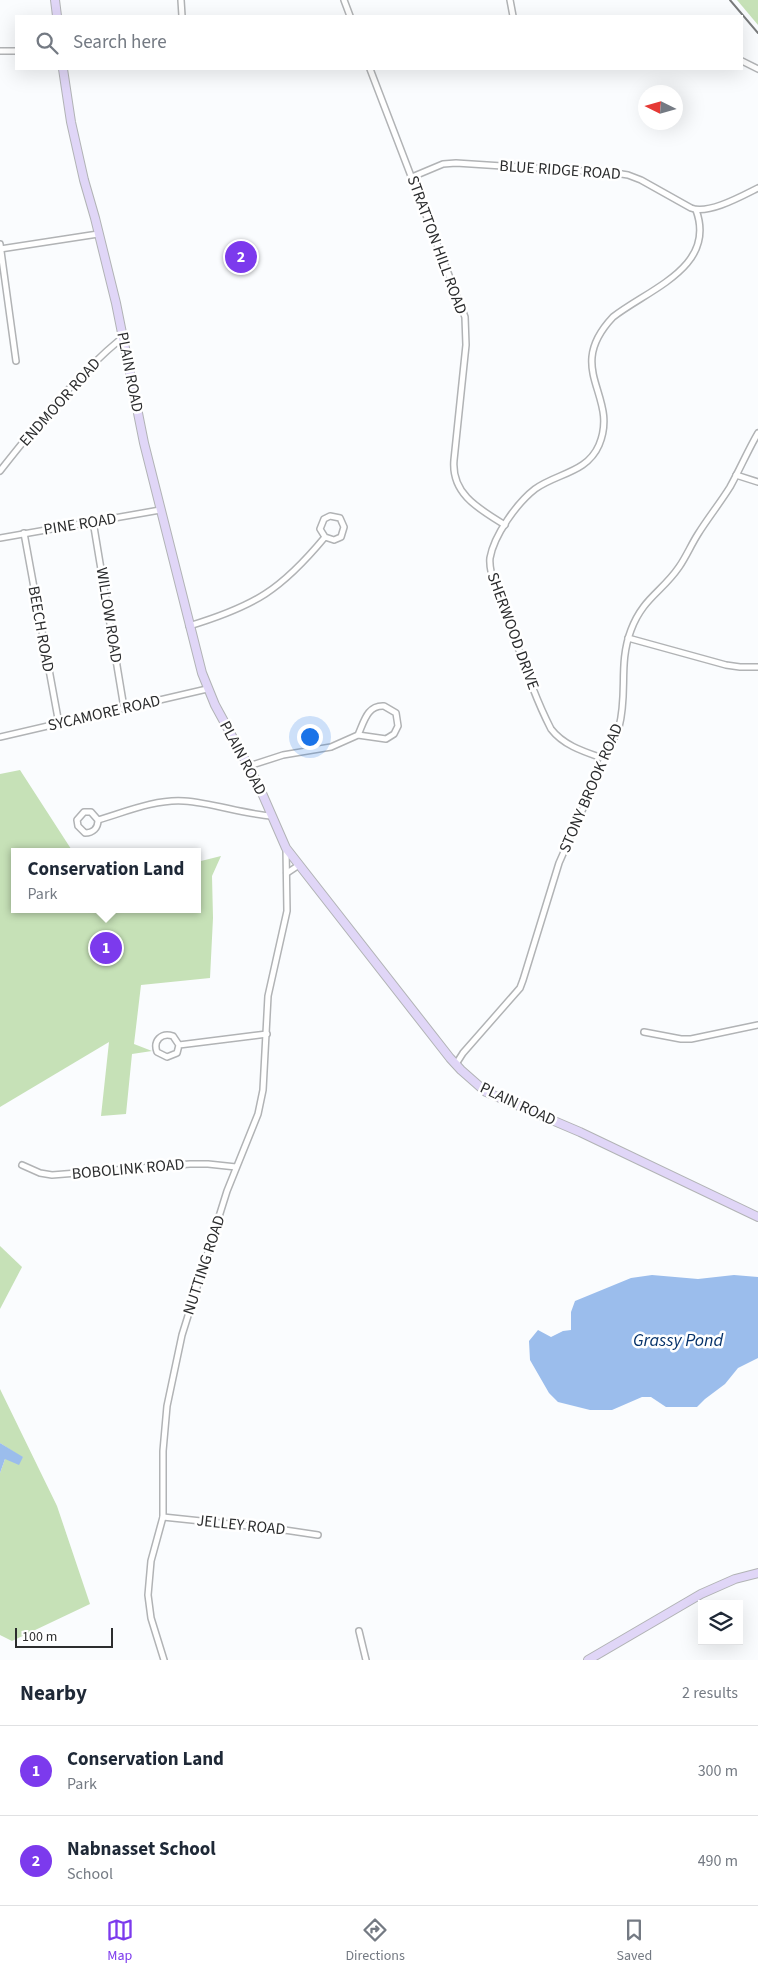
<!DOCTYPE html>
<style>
:root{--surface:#fff;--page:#f6f6f7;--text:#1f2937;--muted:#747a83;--line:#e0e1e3;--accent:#7c3aed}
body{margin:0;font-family:"Source Sans 3",sans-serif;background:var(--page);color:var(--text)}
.controls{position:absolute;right:15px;bottom:15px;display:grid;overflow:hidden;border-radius:0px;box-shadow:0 5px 20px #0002}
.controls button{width:45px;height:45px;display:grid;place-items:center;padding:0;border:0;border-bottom:1px solid var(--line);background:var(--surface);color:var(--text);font:25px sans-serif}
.compass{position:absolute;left:638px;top:85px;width:45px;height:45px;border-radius:50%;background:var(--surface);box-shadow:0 5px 20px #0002;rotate:275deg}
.scale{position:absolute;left:15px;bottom:12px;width:98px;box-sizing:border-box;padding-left:5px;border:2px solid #2c2d2e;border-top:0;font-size:14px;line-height:18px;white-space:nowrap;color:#2c2d2e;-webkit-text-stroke:4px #fff;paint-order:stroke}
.you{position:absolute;left:309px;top:736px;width:18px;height:18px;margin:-12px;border:4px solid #fff;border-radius:50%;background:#1a73e8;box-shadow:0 0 0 8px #1a73e833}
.badge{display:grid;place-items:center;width:32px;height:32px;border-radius:50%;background:var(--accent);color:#fff;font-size:16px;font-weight:700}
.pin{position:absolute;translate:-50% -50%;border:2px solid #fff;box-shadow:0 1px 5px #0006}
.popup{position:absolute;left:11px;top:848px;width:190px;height:65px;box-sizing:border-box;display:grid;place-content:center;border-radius:0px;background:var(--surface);filter:drop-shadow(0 1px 4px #0005);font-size:16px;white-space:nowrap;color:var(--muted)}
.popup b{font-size:19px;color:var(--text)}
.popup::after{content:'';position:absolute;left:50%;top:100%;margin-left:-10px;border:10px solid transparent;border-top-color:var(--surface)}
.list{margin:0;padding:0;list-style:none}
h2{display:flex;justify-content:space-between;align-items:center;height:65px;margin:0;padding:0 20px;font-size:21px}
h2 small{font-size:16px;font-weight:400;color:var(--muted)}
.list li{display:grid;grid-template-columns:32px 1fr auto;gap:15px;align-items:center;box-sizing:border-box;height:90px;padding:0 20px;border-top:1px solid var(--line)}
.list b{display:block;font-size:19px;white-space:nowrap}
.list p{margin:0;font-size:16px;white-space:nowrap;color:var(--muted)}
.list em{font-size:16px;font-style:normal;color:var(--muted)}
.icon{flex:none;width:28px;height:28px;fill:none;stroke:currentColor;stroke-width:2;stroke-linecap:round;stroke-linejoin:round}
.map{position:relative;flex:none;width:758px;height:1660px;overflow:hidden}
.search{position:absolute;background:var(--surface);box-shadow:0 5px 20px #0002;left:15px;right:15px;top:15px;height:55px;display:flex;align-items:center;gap:12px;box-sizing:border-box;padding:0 18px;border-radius:0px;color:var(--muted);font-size:19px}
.sheet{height:245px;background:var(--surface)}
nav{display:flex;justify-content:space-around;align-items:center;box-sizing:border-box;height:70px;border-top:1px solid var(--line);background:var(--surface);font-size:14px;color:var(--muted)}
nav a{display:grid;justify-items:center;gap:2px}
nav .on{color:var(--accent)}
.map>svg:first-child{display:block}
.green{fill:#c6e1b7}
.water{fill:#9bbdec}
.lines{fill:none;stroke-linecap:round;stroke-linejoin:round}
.minor-casing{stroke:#b1b3b5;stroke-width:8}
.secondary-casing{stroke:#b1b3b5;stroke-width:10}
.minor{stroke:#fff;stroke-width:5}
.secondary{stroke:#e0d6f7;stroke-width:8}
.rail{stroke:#797b7c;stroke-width:2}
.labels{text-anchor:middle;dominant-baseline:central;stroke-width:5;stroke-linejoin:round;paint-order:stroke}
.street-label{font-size:16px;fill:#2c2d2e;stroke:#fff}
.water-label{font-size:18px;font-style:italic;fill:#06326a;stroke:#fff}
</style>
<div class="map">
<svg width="758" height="1660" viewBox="0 0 758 1660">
<rect width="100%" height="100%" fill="#fafcfe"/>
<!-- green -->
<g class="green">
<path d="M737,0H758V25Z"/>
<path d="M20,770L73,852H15V909H197V862L221,856L212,876L213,918L210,978L141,985L134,1044L152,1051L132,1054L126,1114L101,1116L109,1042L0,1107V774Z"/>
<path d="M0,1246L22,1267L0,1309Z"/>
<path d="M0,1389L57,1506L90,1604L12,1641L0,1635V1473L5,1459L23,1458L0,1443Z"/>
</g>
<!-- water -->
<g class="water">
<path d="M652,1275L698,1279L734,1275L758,1277V1358L738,1368L725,1384L705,1399L697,1407H666L651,1397H642L612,1410H590L558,1402L549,1393L530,1360L529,1341L538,1330L551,1337L563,1331L571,1330V1312L575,1301L631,1278Z"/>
<path d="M0,1443L23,1457L19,1465L5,1459L0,1473Z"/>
</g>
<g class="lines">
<!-- minor casing -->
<g class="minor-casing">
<g id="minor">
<path d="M181,0L182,16"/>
<path d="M344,0L350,16"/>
<path d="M510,0L513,16"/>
<path d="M0,51H16"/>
<path d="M742,61L758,69"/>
<path d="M370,69L465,317L466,345L454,460C451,494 479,509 505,525"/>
<path d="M412,177L443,164L456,163L615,173L628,175L641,180L691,208C708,215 742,196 758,188"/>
<path d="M0,244L16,361"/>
<path d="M0,249L98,234"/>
<path d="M0,471C37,424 77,375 123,337"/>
<path d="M736,475L758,482"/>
<path d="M93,521L124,708"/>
<path d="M24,533L59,724"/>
<path d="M0,538L160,510"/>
<path d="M189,626C255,606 281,590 325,537L334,540L341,537L344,527L340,518L330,516L324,519L320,529L325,537"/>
<path d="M628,638L726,665L740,667H758"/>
<path d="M0,737L207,689"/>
<path d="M605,759C585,752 564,746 551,729C534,696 523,661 511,627C504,610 488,575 490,558C494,535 517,503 535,489C557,473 587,473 599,445C620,395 563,370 613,317C649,289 717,267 696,210"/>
<path d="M249,766L283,755L331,747L358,735L386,739L394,734L398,726L396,713L384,706C367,705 364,722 358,735"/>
<path d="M98,820C98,828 93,833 85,833L78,826L77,820L84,812H91L98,820C125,812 156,799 184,801C214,803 242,814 272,816"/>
<path d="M287,873L299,865"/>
<path d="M644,1032L681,1039H691L758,1025"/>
<path d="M179,1045L177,1053L167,1057L157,1052C153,1041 161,1032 173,1036L179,1045L267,1034"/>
<path d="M456,1064L463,1053L520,988L523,980L559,863L619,727C628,693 618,664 631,630C643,598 662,592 679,567C686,557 691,545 698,534C708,518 720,503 730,487C740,469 748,450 758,433"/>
<path d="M22,1165L40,1173L52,1175L190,1164H208L236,1167"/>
<path d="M163,1517L278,1529L318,1535"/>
<path d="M359,1631L366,1660"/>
<path d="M164,1660L151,1618L148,1595L151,1561L163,1517V1451L167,1406L182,1335L227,1191L258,1114L263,1090L268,996L287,911L286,848"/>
</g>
</g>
<!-- secondary casing -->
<g class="secondary-casing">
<g id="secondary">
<path d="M55,0L57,16"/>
<path d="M63,69L71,122L84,180L95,218L116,303L144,443L202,673L215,705L258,784L286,848L450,1058L461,1070L486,1092L580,1132L758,1217"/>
<path d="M588,1660L701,1594L735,1579L758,1573"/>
</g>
</g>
<!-- minor -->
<use href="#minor" class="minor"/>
<!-- secondary -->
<use href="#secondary" class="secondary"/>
<!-- rail -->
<path class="rail" d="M730,0L758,33"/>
</g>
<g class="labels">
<!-- street labels -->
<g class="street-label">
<text transform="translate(560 170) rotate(4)">BLUE RIDGE ROAD</text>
<text transform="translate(437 245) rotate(70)">STRATTON HILL ROAD</text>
<text transform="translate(130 372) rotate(79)">PLAIN ROAD</text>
<text transform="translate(60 402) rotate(-48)">ENDMOOR ROAD</text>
<text transform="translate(80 524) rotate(-9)">PINE ROAD</text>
<text transform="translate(109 615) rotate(81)">WILLOW ROAD</text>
<text transform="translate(41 629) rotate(80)">BEECH ROAD</text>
<text transform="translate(513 631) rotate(70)">SHERWOOD DRIVE</text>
<text transform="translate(104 713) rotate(-13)">SYCAMORE ROAD</text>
<text transform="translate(243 758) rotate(62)">PLAIN ROAD</text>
<text transform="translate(591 788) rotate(-67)">STONY BROOK ROAD</text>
<text transform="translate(518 1104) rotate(25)">PLAIN ROAD</text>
<text transform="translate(128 1169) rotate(-5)">BOBOLINK ROAD</text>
<text transform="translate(204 1265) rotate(-72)">NUTTING ROAD</text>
<text transform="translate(241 1525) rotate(6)">JELLEY ROAD</text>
</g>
<!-- water labels -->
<g class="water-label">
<text x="678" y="1340">Grassy Pond</text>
</g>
</g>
</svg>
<div class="controls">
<button><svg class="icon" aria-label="layers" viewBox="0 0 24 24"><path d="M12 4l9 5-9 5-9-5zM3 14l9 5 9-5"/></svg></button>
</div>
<svg class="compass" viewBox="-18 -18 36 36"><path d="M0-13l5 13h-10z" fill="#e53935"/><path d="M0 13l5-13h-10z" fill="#747a83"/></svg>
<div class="scale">100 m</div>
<div class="you"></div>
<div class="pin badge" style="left:106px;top:948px">1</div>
<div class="popup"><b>Conservation Land</b>Park</div>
<div class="pin badge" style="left:241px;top:257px">2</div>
<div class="search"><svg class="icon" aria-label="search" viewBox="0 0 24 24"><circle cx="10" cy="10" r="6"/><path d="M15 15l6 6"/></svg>Search here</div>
</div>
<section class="sheet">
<h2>Nearby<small>2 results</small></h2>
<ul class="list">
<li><span class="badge">1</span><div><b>Conservation Land</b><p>Park</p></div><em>300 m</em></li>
<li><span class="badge">2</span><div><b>Nabnasset School</b><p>School</p></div><em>490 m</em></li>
</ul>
</section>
<nav>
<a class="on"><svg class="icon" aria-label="map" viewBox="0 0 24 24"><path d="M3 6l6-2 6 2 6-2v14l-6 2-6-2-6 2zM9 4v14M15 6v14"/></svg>Map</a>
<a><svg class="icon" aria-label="directions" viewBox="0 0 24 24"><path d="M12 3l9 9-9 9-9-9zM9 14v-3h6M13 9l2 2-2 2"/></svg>Directions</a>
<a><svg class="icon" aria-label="saved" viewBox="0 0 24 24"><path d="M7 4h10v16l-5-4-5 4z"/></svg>Saved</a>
</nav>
